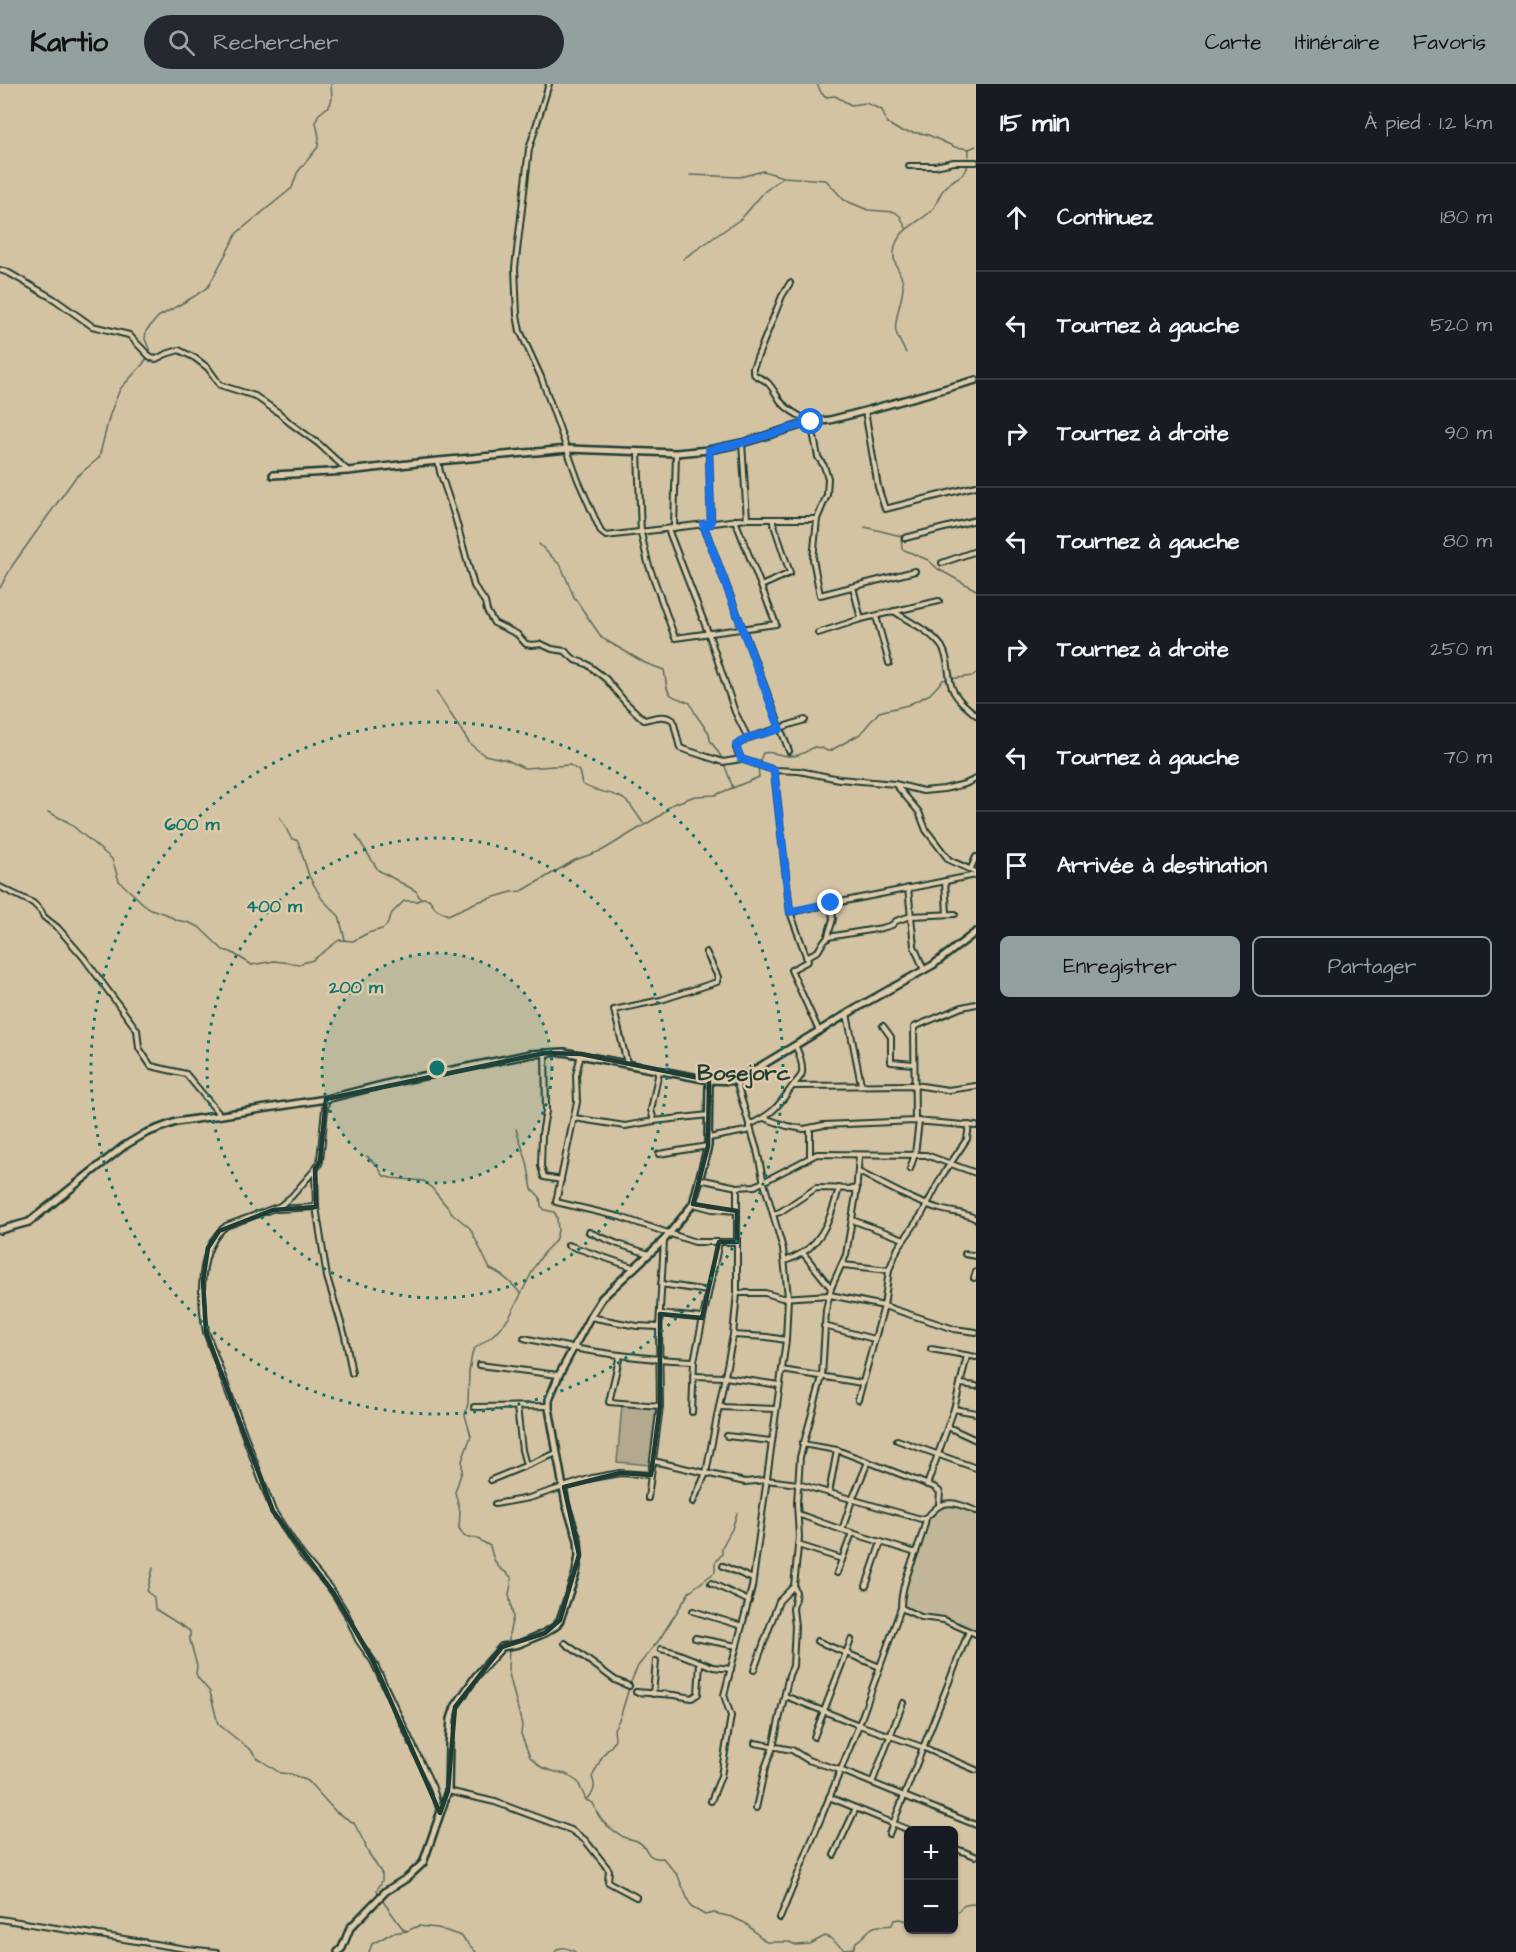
<!DOCTYPE html>
<html lang="fr">
<meta charset="utf-8">
<style>
:root{--surface:#171b24;--page:#242831;--text:#f1f3f6;--muted:#9ea1a6;--line:#363941;--accent:#92a19f}
body{margin:0;font-family:"Architects Daughter",sans-serif;background:var(--page);color:var(--text)}
.controls{position:absolute;right:18px;bottom:18px;display:grid;overflow:hidden;border-radius:9px;box-shadow:0 2px 4px #0004}
.controls button{width:54px;height:54px;display:grid;place-items:center;padding:0;border:0;border-bottom:2px solid var(--line);background:var(--surface);color:var(--text);font:30px sans-serif}
.stop{position:absolute;width:18px;height:18px;margin:-14px;border:4px solid #1a73e8;border-radius:50%;background:#fff}
.stop.end{background:#1a73e8;border-color:#fff;box-shadow:0 2px 6px #0008}
.list{margin:0;padding:0;list-style:none}
h2{display:flex;justify-content:space-between;align-items:center;height:78px;margin:0;padding:0 24px;font-size:26px}
h2 small{font-size:20px;font-weight:400;color:var(--muted)}
.list li{display:grid;grid-template-columns:39px 1fr auto;gap:18px;align-items:center;box-sizing:border-box;height:108px;padding:0 24px;border-top:2px solid var(--line)}
.list b{display:block;font-size:22px;white-space:nowrap}
.list em{font-size:20px;font-style:normal;color:var(--muted)}
.actions{display:flex;gap:12px;padding:18px 24px}
.actions a{flex:1;padding:14px 0;border:2px solid var(--accent);border-radius:9px;text-align:center;font-size:21px;color:var(--accent)}
.actions .main{background:var(--accent);color:#111}
.icon{flex:none;width:33px;height:33px;fill:none;stroke:currentColor;stroke-width:2;stroke-linecap:round;stroke-linejoin:round}
.map{position:relative;flex:none;width:976px;height:1868px;overflow:hidden}
header{display:flex;align-items:center;gap:36px;box-sizing:border-box;height:84px;padding:0 30px;background:var(--accent);color:#111}
header strong{font-size:28px}
nav{display:flex;gap:33px;margin-inline-start:auto;font-size:21px}
.search{width:420px;height:54px;background:var(--page);display:flex;align-items:center;gap:15px;box-sizing:border-box;padding:0 21px;border-radius:33px;color:var(--muted);font-size:22px}
main{display:flex}
aside{flex:1;background:var(--surface)}
.map>svg:first-child{display:block}
.built{fill:#c2b698}
.pitch{fill:#b2a98e;stroke:#687361;stroke-width:1.5}
.lines{fill:none;stroke-linecap:round;stroke-linejoin:round}
.stream{stroke:#5a6959;stroke-width:1.5}
.street-casing{stroke:#1f3d34;stroke-width:8}
.secondary-casing{stroke:#1f3d34;stroke-width:10}
.street{stroke:#dfcbaa;stroke-width:4}
.secondary{stroke:#dfcbaa;stroke-width:5}
.route{stroke:#1a73e8;stroke-width:8}
.marked{fill:none;stroke:#1f3d34;stroke-width:4.5;stroke-linejoin:round}
.ring{fill:none;stroke:#0f766e;stroke-width:3;stroke-dasharray:3 6}
.labels{text-anchor:middle;dominant-baseline:central;stroke-width:5;stroke-linejoin:round;paint-order:stroke}
.quarter-label{font-size:22px;font-weight:bold;fill:#1f3d34;stroke:#dfcbaa}
.centre{fill:#0f766e;stroke:#dfcbaa;stroke-width:3}
.ring-label{font-size:18px;text-anchor:middle;font-weight:bold;fill:#0f766e;stroke:#dfcbaa;stroke-width:5;stroke-linejoin:round;paint-order:stroke}
</style>
<header>
<strong>Kartio</strong>
<div class="search"><svg class="icon" aria-label="search" viewBox="0 0 24 24"><circle cx="10" cy="10" r="6"/><path d="M15 15l6 6"/></svg>Rechercher</div>
<nav><a>Carte</a><a>Itinéraire</a><a>Favoris</a></nav>
</header>
<main>
<div class="map">
<svg width="976" height="1868" viewBox="0 0 976 1868">
<rect width="100%" height="100%" fill="#d4c3a3"/>
<filter id="ink" filterUnits="userSpaceOnUse"><feTurbulence type="fractalNoise" baseFrequency=".0167" numOctaves="2"/><feDisplacementMap in="SourceGraphic" scale="12" xChannelSelector="R" yChannelSelector="G"/><feConvolveMatrix kernelMatrix="1 2 1 2 8 2 1 2 1" color-interpolation-filters="sRGB"/></filter>
<g filter="url(#ink)">
<!-- built -->
<path class="built" d="M937,1413L976,1428V1546L901,1520Z"/>
<!-- pitch -->
<path class="pitch" d="M622,1321L656,1324L650,1381L617,1378Z"/>
<g class="lines">
<!-- stream -->
<g class="stream">
<path d="M817,0L822,10L827,13L835,12L851,21L866,19L882,26L887,39L900,47L926,50L955,63L969,65L976,62"/>
<path d="M690,91L740,93L763,87L783,93L826,96L844,116L868,126L895,128L900,132L906,144"/>
<path d="M683,175L742,134L764,108L783,93"/>
<path d="M906,269C903,263 898,255 896,248C893,237 903,215 903,203C904,189 892,182 894,168C896,146 916,141 930,128C937,123 938,111 944,105C962,84 968,100 969,65"/>
<path d="M865,443L901,452L902,465L928,476L938,485L976,506"/>
<path d="M539,460L561,482L574,513L602,554L645,579L664,586C669,612 663,609 690,619L696,631L709,649L710,656L722,674L733,704"/>
<path d="M0,504L12,482L75,394L99,374L110,330L120,305L143,280L148,272L150,267L145,255L146,247L158,233L195,212L208,203L237,149L292,104L297,89L318,63L319,53L316,38L318,31L330,21L332,14L331,0"/>
<path d="M436,607L470,660L484,671L507,676L524,684L570,681L579,687L582,700C594,708 607,707 620,713C631,718 636,730 643,739"/>
<path d="M48,728L68,738L112,775L119,797L148,824L168,831L176,836L187,838L199,843L223,866L231,868L252,881L274,877L299,880L313,876L339,856L353,857L368,849L382,845L387,841L392,829L404,817H417L423,814L429,815L436,825L448,831L477,818L512,808L522,807L575,776L603,766L661,731L671,721L695,712L715,711L757,694L759,693L758,681L763,669C773,666 782,673 792,672C801,672 807,667 814,663L822,664L827,667H830L860,650L879,628L908,621L930,610L943,596L972,592L976,589"/>
<path d="M280,733L291,754L298,757L309,792L322,815L339,832L345,856"/>
<path d="M356,751L378,786L416,807L420,814"/>
<path d="M367,1072L378,1083L384,1092L391,1094L424,1097L431,1103L453,1130L470,1144L490,1185C501,1189 513,1200 520,1209"/>
<path d="M153,1484L147,1508L154,1513L155,1525L190,1547V1556L197,1582L196,1590L198,1594L210,1608L218,1640L252,1667L256,1673L280,1689L291,1690L308,1697L336,1728L354,1739L365,1760L366,1765L382,1790V1797L377,1806L379,1812"/>
<path d="M509,1558V1550L513,1533L509,1510L512,1495C509,1489 506,1489 501,1485C494,1480 492,1470 490,1462L476,1454H469L464,1452L459,1444L460,1427L455,1408L462,1387V1377L471,1352L465,1331L468,1319L469,1288L472,1270L474,1265L492,1252L509,1234L535,1182L545,1167L555,1157L558,1147L557,1133L554,1128L545,1126L541,1122L540,1113L532,1105L527,1078L516,1045"/>
<path d="M509,1563L508,1586L522,1641L521,1650L530,1673L541,1683L552,1687L566,1690L578,1698L586,1716L593,1719C600,1739 606,1741 623,1753C627,1755 633,1755 637,1757C650,1763 644,1776 663,1774L678,1792L691,1823L705,1831L714,1829L732,1833L745,1839L766,1858H789L796,1861L810,1860L825,1852L830,1854L844,1865L853,1864"/>
<path d="M630,1600L638,1582L659,1556L690,1507L715,1488V1479L722,1470V1463L732,1445L737,1429"/>
<path d="M586,1715C594,1710 596,1702 592,1693L603,1671L613,1660L615,1654L614,1645L620,1634L629,1604"/>
<path d="M382,1816L403,1845L407,1847"/>
<path d="M954,1829L958,1828C963,1819 967,1821 976,1820"/>
<path d="M369,1868L372,1860L392,1849L407,1847L418,1842L438,1844L461,1852L476,1868"/>
<path d="M555,1868C561,1861 568,1864 575,1868"/>
<path d="M852,1868L856,1858C863,1854 866,1848 872,1844C879,1840 885,1843 892,1841L894,1836L900,1835L908,1837"/>
</g>
<!-- street casing -->
<g class="street-casing">
<g id="street">
<path d="M549,0L529,65L515,184L517,231L520,247L541,293L578,396L601,448L606,452L747,435H817"/>
<path d="M909,82H935L954,78H976"/>
<path d="M0,186L9,189L54,215L92,242L129,251L151,274L156,275L166,270L179,266L195,274L208,284L220,301L255,312L279,329L290,339L319,360L347,386"/>
<path d="M790,199L782,212L753,284C752,295 762,292 768,299C774,305 777,313 782,319C790,328 801,333 811,338L818,373L824,382L828,394L827,411L817,435L813,475L820,511L915,487"/>
<path d="M865,327L878,403L885,425L976,402"/>
<path d="M742,359L747,435"/>
<path d="M709,366L711,440"/>
<path d="M638,368L641,449L648,479L675,554L776,540L735,436"/>
<path d="M438,377L440,388L455,433L474,502L485,518L487,527L494,539L517,550L526,560L532,561L541,560L552,565L565,567L575,576L587,580L606,595L625,618L644,636C654,634 664,630 673,636L680,664L723,678L741,675L774,686L799,687L839,695L895,700L923,707L944,705L965,700L976,695"/>
<path d="M703,440L789,667"/>
<path d="M674,444L676,369"/>
<path d="M668,445L709,551L735,628L748,654"/>
<path d="M905,454L976,436"/>
<path d="M942,479L976,467"/>
<path d="M761,502L790,489L772,435"/>
<path d="M853,503L861,535"/>
<path d="M894,527C910,539 930,546 942,563C950,576 947,590 952,604C956,615 967,623 976,631"/>
<path d="M876,532L889,579"/>
<path d="M818,549L861,535L939,517"/>
<path d="M741,675L736,664L737,661L748,654L805,636"/>
<path d="M774,686L790,828L808,877L791,886L819,947"/>
<path d="M896,701L919,728L926,746L949,776L976,788"/>
<path d="M971,784L976,773"/>
<path d="M945,797L947,830"/>
<path d="M0,803L33,819L41,827L44,833L58,844L84,874L137,946L139,964L151,982L186,990L220,1031"/>
<path d="M908,804L914,862L924,886"/>
<path d="M790,828L976,791"/>
<path d="M828,853L882,844L892,841L896,837L911,832L955,830"/>
<path d="M806,873L818,867L824,857L827,855L833,835L831,819"/>
<path d="M847,930L861,1000"/>
<path d="M883,942L891,953V978L914,980"/>
<path d="M545,969L546,1027L542,1050L541,1082L544,1093L561,1096"/>
<path d="M581,970L576,991L577,1018L556,1118L620,1133L695,1158H737"/>
<path d="M627,979L614,926L661,916L717,898L718,893L706,868"/>
<path d="M793,1002L915,1001L948,1006L976,1002"/>
<path d="M326,1015L320,1077L318,1082L292,1112L280,1122L226,1142C197,1164 200,1216 206,1248L273,1427L302,1471L333,1508L346,1529L358,1556L373,1577L433,1704L440,1728"/>
<path d="M574,1034L625,1042L654,1037L709,1031"/>
<path d="M764,1034L787,1042L804,1045L824,1041L915,1037L976,1042"/>
<path d="M654,1037L651,1026L659,987"/>
<path d="M915,1037L914,943L962,923L976,920"/>
<path d="M749,1041C775,1029 778,1022 794,1000C797,997 801,993 802,989C803,980 799,969 795,961"/>
<path d="M810,1045V1073"/>
<path d="M709,1054L751,1046"/>
<path d="M659,1070L708,1062"/>
<path d="M315,1085L316,1123L327,1193L345,1252L352,1289"/>
<path d="M910,1085L915,1070L919,1037"/>
<path d="M859,1088C885,1101 912,1117 940,1125C953,1129 964,1128 976,1135"/>
<path d="M699,1095L737,1103L755,1102L817,1070L926,1071L976,1089"/>
<path d="M693,1120L712,1125L737,1127"/>
<path d="M277,1125L316,1123"/>
<path d="M773,1130L780,1128L816,1104L857,1105"/>
<path d="M852,1136L904,1155"/>
<path d="M589,1148L618,1160L649,1170"/>
<path d="M568,1161L635,1184"/>
<path d="M803,1169L831,1204"/>
<path d="M965,1170L976,1172"/>
<path d="M785,1177C791,1175 797,1172 802,1169C824,1156 833,1127 839,1104"/>
<path d="M843,1181L889,1186"/>
<path d="M974,1194L976,1188"/>
<path d="M661,1200L708,1207"/>
<path d="M737,1209H765L782,1214L830,1211L884,1222L954,1245L976,1248"/>
<path d="M660,1230L702,1234"/>
<path d="M590,1233L637,1242L659,1243"/>
<path d="M824,1242L874,1255"/>
<path d="M733,1251L767,1253L786,1256"/>
<path d="M524,1254C580,1267 637,1275 694,1277"/>
<path d="M931,1265L976,1273"/>
<path d="M620,1271L609,1318L660,1322"/>
<path d="M479,1281L558,1291"/>
<path d="M782,1286L862,1299"/>
<path d="M693,1292L725,1293L779,1301"/>
<path d="M961,1300L976,1302"/>
<path d="M858,1316L884,1222L889,1186L898,1164L922,1130L942,1092L967,1055L969,1041"/>
<path d="M474,1323L549,1322"/>
<path d="M517,1323L522,1366L526,1381"/>
<path d="M719,1323L775,1325"/>
<path d="M954,1325L976,1329"/>
<path d="M692,1328L694,1277L719,1158"/>
<path d="M948,1343L976,1356"/>
<path d="M727,1352L771,1357"/>
<path d="M897,1356L976,1384"/>
<path d="M802,1360L837,1366L934,1403L940,1408L939,1420"/>
<path d="M653,1377L745,1398L766,1396L798,1400L921,1435C927,1434 929,1431 933,1427C946,1413 961,1421 976,1427"/>
<path d="M491,1396L557,1369"/>
<path d="M927,1401L954,1325L967,1272"/>
<path d="M829,1409L837,1366"/>
<path d="M648,1414L660,1322L659,1243L664,1156"/>
<path d="M693,1418L706,1389L733,1251L737,1209V1103"/>
<path d="M495,1420L529,1414L592,1394L620,1389L651,1391"/>
<path d="M798,1430L842,1446L916,1469"/>
<path d="M842,1446L852,1416L868,1378"/>
<path d="M798,1461L842,1475"/>
<path d="M723,1482L753,1495"/>
<path d="M837,1489L852,1449"/>
<path d="M711,1499L749,1517"/>
<path d="M866,1502L881,1458"/>
<path d="M901,1524L921,1533L944,1536L976,1550"/>
<path d="M693,1527L742,1542"/>
<path d="M695,1554L737,1562"/>
<path d="M817,1557L880,1583"/>
<path d="M565,1559L615,1596L629,1602"/>
<path d="M661,1565L674,1568L713,1583L731,1585"/>
<path d="M754,1586L779,1517L794,1502L799,1453L797,1419L800,1373L822,1293L826,1226L831,1204L846,1171L856,1111L859,1071"/>
<path d="M636,1608L674,1611L692,1614L698,1610L700,1579"/>
<path d="M653,1610L656,1577"/>
<path d="M785,1612L859,1641L922,1663L976,1686"/>
<path d="M814,1653L851,1556"/>
<path d="M755,1659L792,1666L808,1676L840,1686L976,1741"/>
<path d="M872,1699L903,1619"/>
<path d="M448,1707L495,1718L571,1746L585,1756L609,1786L608,1798L636,1813"/>
<path d="M829,1713L909,1746"/>
<path d="M711,1717L721,1692L731,1632L724,1611L752,1503L786,1256L788,1213L783,1165L764,1099L757,1066L736,997"/>
<path d="M756,1724L765,1684L773,1663L789,1591L793,1582L795,1542L793,1525L796,1508L794,1503"/>
<path d="M889,1750L969,1547"/>
<path d="M954,1764L975,1772"/>
<path d="M834,1771L856,1724"/>
<path d="M780,1834L859,1641L901,1524C901,1492 921,1466 926,1434"/>
<path d="M0,1835L186,1865L217,1868"/>
</g>
</g>
<!-- secondary casing -->
<g class="secondary-casing">
<g id="secondary">
<path d="M273,391L348,387L417,379L568,365L676,369L709,366L742,359L811,338L830,336L865,327L976,296"/>
<path d="M0,1146L29,1138L124,1062L146,1049L176,1038L326,1015L394,998L531,970L564,968L672,989L709,996L736,997L867,918L933,881L976,848"/>
<path d="M338,1868L342,1864L350,1844L386,1807L407,1794L423,1779L448,1707L449,1661L451,1635L455,1623L476,1592L502,1563L519,1560L545,1549L556,1542L560,1536L576,1489L579,1471L578,1456L566,1420L549,1324V1315L559,1291L590,1233L602,1214L664,1156L693,1120L708,1062L709,996"/>
</g>
</g>
<!-- street -->
<use href="#street" class="street"/>
<!-- secondary -->
<use href="#secondary" class="secondary"/>
</g>
</g>
<g class="lines" filter="url(#ink)">
<!-- route -->
<path class="route" d="M811,338L742,359L709,366L711,440H703L780,645L748,654L736,661L741,675L774,686L790,828L831,819"/>
</g>
<!-- marked area -->
<path class="marked" d="M545,969L581,970L709,996L708,1062L693,1120L737,1127V1158H719L702,1234L660,1230V1322L651,1391L620,1389L564,1403L579,1471L560,1536L545,1549L502,1563L455,1623L448,1707L440,1729L373,1577L333,1508L273,1427L206,1248L203,1197L208,1164L219,1147L273,1126L316,1123L315,1085L320,1077L326,1015Z"/>
<!-- distance rings -->
<circle cx="437" cy="984" r="115" fill="#0f766e" fill-opacity=".12"/>
<g class="ring">
<circle cx="437" cy="984" r="115"/>
<circle cx="437" cy="984" r="230"/>
<circle cx="437" cy="984" r="346"/>
</g>
<g class="labels">
<!-- quarter labels -->
<g class="quarter-label">
<text x="744" y="989">Bosejorc</text>
</g>
</g>
<circle cx="437" cy="984" r="9" class="centre"/>
<g class="ring-label">
<text x="192" y="746">600 m</text>
<text x="274" y="828">400 m</text>
<text x="356" y="909">200 m</text>
</g>
</svg>
<div class="controls">
<button>+</button>
<button>−</button>
</div>
<div class="stop" style="left:811px;top:338px"></div>
<div class="stop end" style="left:831px;top:819px"></div>
</div>
<aside>
<h2>15 min<small>À pied · 1.2 km</small></h2>
<ul class="list">
<li><svg class="icon" aria-label="ahead" viewBox="0 0 24 24"><path d="M12 20V5M6 11l6-6 6 6"/></svg><div><b>Continuez</b></div><em>180 m</em></li>
<li><svg class="icon" aria-label="left" viewBox="0 0 24 24"><path d="M17 20v-9H6M10 6l-5 5 5 5"/></svg><div><b>Tournez à gauche</b></div><em>520 m</em></li>
<li><svg class="icon" aria-label="right" viewBox="0 0 24 24"><path d="M7 20v-9h11M14 6l5 5-5 5"/></svg><div><b>Tournez à droite</b></div><em>90 m</em></li>
<li><svg class="icon" aria-label="left" viewBox="0 0 24 24"><path d="M17 20v-9H6M10 6l-5 5 5 5"/></svg><div><b>Tournez à gauche</b></div><em>80 m</em></li>
<li><svg class="icon" aria-label="right" viewBox="0 0 24 24"><path d="M7 20v-9h11M14 6l5 5-5 5"/></svg><div><b>Tournez à droite</b></div><em>250 m</em></li>
<li><svg class="icon" aria-label="left" viewBox="0 0 24 24"><path d="M17 20v-9H6M10 6l-5 5 5 5"/></svg><div><b>Tournez à gauche</b></div><em>70 m</em></li>
<li><svg class="icon" aria-label="arrive" viewBox="0 0 24 24"><path d="M6 21V4h12l-3 4 3 4H6"/></svg><div><b>Arrivée à destination</b></div></li>
</ul>
<div class="actions"><a class="main">Enregistrer</a><a>Partager</a></div>
</aside>
</main>
